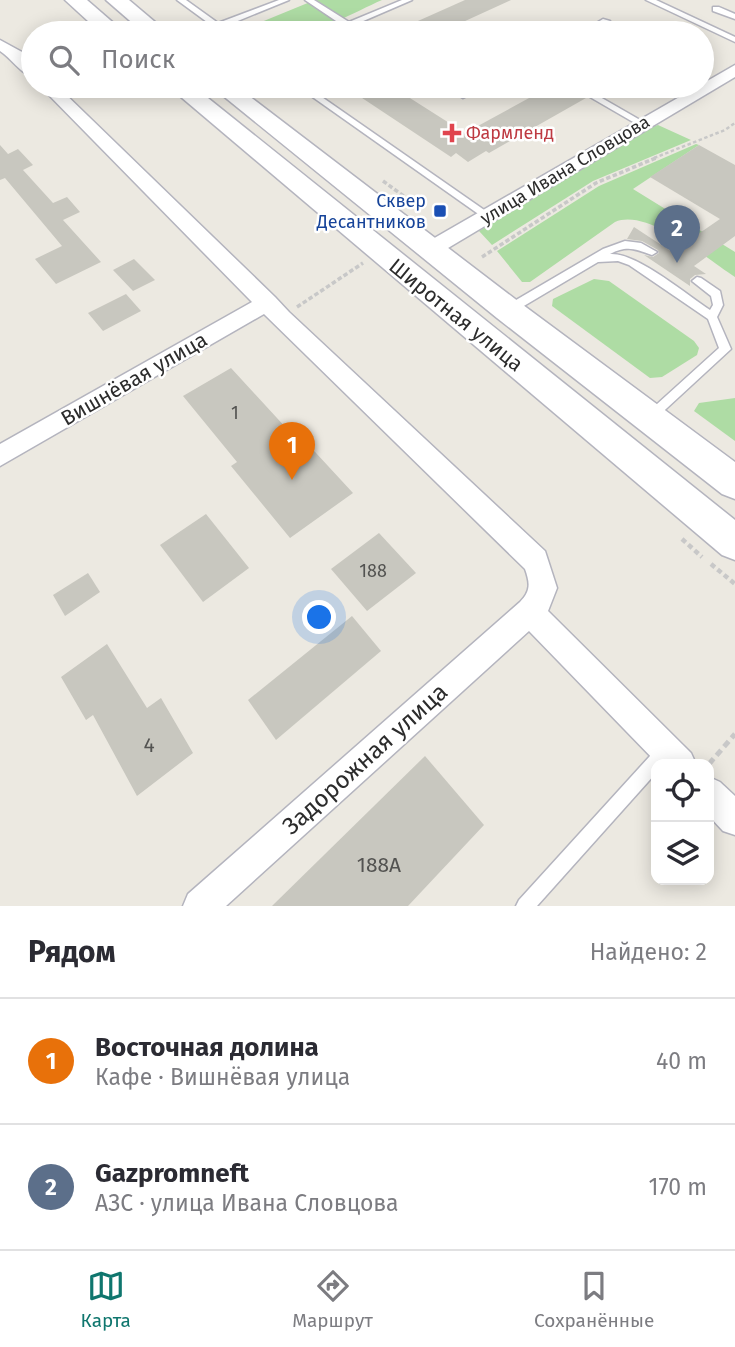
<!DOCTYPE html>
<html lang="ru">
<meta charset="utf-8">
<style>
:root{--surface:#fff;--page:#f2f2f3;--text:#2b2b33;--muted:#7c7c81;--line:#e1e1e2;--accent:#0f766e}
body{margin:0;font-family:"Fira Sans",sans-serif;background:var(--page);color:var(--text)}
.controls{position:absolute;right:21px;bottom:21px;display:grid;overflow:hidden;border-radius:14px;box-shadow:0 4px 18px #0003}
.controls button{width:63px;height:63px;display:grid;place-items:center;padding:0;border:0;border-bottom:2px solid var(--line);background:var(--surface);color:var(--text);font:35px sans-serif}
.you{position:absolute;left:320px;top:618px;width:24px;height:24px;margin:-18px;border:5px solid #fff;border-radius:50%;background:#1a73e8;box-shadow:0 0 0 10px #1a73e833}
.badge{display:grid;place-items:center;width:46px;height:46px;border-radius:50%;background:var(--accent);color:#fff;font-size:23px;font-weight:700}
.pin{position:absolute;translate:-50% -58px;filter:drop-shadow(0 2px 4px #0008)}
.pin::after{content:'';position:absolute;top:37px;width:24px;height:21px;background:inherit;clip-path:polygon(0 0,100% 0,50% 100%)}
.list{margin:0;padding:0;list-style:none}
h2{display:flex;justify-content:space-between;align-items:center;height:91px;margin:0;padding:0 28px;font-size:30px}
h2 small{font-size:23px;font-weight:400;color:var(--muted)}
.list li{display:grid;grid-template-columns:46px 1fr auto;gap:21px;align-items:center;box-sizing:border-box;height:126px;padding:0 28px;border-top:2px solid var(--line)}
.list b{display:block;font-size:26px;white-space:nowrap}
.list p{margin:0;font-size:23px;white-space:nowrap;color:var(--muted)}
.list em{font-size:23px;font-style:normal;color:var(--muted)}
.icon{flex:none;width:38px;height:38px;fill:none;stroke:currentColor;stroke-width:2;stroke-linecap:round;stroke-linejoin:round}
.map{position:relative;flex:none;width:735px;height:906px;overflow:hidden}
.search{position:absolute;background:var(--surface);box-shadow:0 4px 18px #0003;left:21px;right:21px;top:21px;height:77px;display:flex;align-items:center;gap:18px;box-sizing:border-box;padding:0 24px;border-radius:38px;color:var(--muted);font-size:26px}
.sheet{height:343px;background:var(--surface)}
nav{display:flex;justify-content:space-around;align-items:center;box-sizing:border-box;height:98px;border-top:2px solid var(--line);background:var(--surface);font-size:19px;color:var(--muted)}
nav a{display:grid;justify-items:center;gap:4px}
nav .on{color:var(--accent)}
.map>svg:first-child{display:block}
.green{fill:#aedca4}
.building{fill:#c8c7bf}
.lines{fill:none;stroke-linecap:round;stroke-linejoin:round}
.service-casing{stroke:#b4b4be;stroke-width:3}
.minor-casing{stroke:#b4b4be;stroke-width:3}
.secondary-casing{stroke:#b4b4be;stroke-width:3}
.path-far3{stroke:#c8c8c8;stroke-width:2.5;stroke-dasharray:3.5 2.5;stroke-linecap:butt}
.path-far2{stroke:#c8c8c8;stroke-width:3.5;stroke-dasharray:4.5 2.5;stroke-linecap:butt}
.path-far1{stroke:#c8c8c8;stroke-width:4.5;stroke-dasharray:5 3.5;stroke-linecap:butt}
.path{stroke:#c8c8c8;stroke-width:5;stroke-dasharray:7 4.5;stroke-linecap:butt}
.service{fill:#fff;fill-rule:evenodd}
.minor{fill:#fff;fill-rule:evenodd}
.secondary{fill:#fff;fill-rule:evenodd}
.health-dot{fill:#e0444e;stroke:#fff;stroke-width:2.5}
.transit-dot{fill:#1a4fb4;stroke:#fff;stroke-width:2.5}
.labels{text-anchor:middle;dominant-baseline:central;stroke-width:5;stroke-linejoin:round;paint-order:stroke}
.far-health-label{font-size:18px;fill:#be3a42;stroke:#fff;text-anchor:start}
.far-street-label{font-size:18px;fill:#2c2c2c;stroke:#fff}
.far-transit-label{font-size:18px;fill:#164399;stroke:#fff;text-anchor:end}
.number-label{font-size:18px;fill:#535351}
.street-label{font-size:21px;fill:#2c2c2c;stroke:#fff}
.near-number-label{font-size:21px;fill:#535351}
.near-street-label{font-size:24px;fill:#2c2c2c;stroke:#fff}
</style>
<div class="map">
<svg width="735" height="906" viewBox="0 0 735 906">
<rect width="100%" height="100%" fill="#ece9e1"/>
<!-- green -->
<g class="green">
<path d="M315,0H382C345,16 292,51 254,25Z"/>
<path d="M658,125L691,140L593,181L492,245L479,231L651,127Z"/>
<path d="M696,144L699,145L633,189L735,252V277C707,259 648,208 615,222L530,282H522L497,251L599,186Z"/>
<path d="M594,279L609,281L694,341L699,348L697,355L662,377L650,378L552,306L553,299Z"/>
<path d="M735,398V441L694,411L699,403Z"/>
</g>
<!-- building -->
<g class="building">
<path d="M465,0H511L439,33H391Z"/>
<path d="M344,86H391L465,133L551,86H564L586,98L489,153L486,151L468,162L456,153L451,157Z"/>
<path d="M0,145L8,154L18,149L33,165L23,170L53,203L67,197L80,212L63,220L101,262L56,284L35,259L62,246L5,178L0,180Z"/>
<path d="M699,145L735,165V236L694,266L706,274L695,275L690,279V286L644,255L653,257L659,253L658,250L642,241L627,239L634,227L672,252L720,219L650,177Z"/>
<path d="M134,259L155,280L133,291L113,270Z"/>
<path d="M126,294L141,311L103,331L88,313Z"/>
<path d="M231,368L288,430L292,427L353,493L290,538L231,466L237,462L183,396Z"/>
<path d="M206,514L249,568L203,602L160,545Z"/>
<path d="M379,533L416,573L367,611L331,569Z"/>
<path d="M88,573L100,592L65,616L53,595Z"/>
<path d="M352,616L381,651L276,740L248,700Z"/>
<path d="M107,644L147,708L161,698L193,753L137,796L93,715L86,720L61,677Z"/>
<path d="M425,756L484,825L408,906H272Z"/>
</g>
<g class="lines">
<!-- service casing -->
<g class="service-casing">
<g id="service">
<path d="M177,0H186L218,23L279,0H289L223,27L231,33H222Z"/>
<path d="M305,0H314L349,22L402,0H412L354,25L366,33H357L348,28L334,33H324L342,25Z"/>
<path d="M646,0H656L735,37V42Z"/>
<path d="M713,7H719L735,14V19L713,11Z"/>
<path d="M603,19L610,21L589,33H580Z"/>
<path d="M297,86H306L490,214V218H484Z"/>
<path d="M442,86H451L463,93L478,86H488L463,98Z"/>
<path d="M571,86H581L647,124L640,126Z"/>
<path d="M625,241L641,243L657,252L652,255C635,249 627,245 610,254C636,252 687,295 710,310L713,305L711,296L692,281L697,277L701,278L720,291L723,305L717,317L731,349L654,420H646L644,417L646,414L719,348L708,319L629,265L618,261L598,262L512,313H504L503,310L504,307L603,249Z"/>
<path d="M666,743L672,745L674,751L665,764H656V773L537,906H516L519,900L660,745Z"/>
</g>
</g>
<!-- minor casing -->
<g class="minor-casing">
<g id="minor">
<path d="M0,40L22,52L33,63V77C21,74 11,58 0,51Z"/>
<path d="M735,65V77L438,254H424L421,249L424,244Z"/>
<path d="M40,86H57L275,297L289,312L545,551L557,588L548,611L691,753L696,764H658L529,631L226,906H183L188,894L520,602C531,591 530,583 525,569L264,314L0,466V444L252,302Z"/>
<path d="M709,777L720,782L735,796V835L723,831L709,816Z"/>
</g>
</g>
<!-- secondary casing -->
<g class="secondary-casing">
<g id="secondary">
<path d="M65,0H87L125,33H101Z"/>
<path d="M106,0H129L168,33H144Z"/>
<path d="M168,86H193L735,520V560L722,555Z"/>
<path d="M211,86H236L519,302L735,462V499L722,494L497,318Z"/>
</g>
</g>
<!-- path-far3 -->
<path class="path-far3" d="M654,158L725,130L735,123"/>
<!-- path-far2 -->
<g class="path-far2">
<path d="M383,181L416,205"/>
<path d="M482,257L596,183L658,157"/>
<path d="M297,307L363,263"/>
</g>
<!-- path-far1 -->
<g class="path-far1">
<path d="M682,539L702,557"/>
<path d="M711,564L735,584"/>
</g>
<!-- path -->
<path class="path" d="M709,764L735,734"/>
<!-- service -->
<use href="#service" class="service"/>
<!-- minor -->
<use href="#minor" class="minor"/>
<!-- secondary -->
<use href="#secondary" class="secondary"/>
</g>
<!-- markers -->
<path class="health-dot" d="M448.5 122.5h7v7h7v7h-7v7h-7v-7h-7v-7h7z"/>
<rect class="transit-dot" x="433" y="204" width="14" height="14" rx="3.5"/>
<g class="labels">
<!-- far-health labels -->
<g class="far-health-label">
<text x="466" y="133">Фармленд</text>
</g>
<!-- far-street labels -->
<g class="far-street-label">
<text transform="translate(565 170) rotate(-31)">улица Ивана Словцова</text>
</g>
<!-- far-transit labels -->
<g class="far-transit-label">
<text x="426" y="201">Сквер<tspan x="426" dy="21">Десантников</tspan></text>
</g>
<!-- number labels -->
<g class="number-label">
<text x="235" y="413">1</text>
<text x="373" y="571">188</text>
</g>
<!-- street labels -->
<g class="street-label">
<text transform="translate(456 315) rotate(39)">Широтная улица</text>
<text transform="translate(134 379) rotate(-30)">Вишнёвая улица</text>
</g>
<!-- near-number labels -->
<g class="near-number-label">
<text x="149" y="745">4</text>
<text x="379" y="865">188А</text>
</g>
<!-- near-street labels -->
<g class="near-street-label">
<text transform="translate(365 759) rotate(-42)">Задорожная улица</text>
</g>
</g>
</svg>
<div class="controls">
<button><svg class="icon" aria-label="locate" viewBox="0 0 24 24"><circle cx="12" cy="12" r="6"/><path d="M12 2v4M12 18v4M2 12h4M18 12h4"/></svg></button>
<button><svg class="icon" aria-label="layers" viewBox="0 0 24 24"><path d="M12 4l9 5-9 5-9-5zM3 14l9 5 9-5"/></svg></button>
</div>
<div class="you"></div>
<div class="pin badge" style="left:292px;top:480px;background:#e8710a">1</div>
<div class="pin badge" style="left:677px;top:263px;background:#5c6f8a">2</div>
<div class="search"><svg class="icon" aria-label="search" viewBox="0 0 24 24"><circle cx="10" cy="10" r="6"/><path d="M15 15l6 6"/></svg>Поиск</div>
</div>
<section class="sheet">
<h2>Рядом<small>Найдено: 2</small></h2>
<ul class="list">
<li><span class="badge" style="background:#e8710a">1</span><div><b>Восточная долина</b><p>Кафе · Вишнёвая улица</p></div><em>40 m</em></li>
<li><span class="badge" style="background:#5c6f8a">2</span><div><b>Gazpromneft</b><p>АЗС · улица Ивана Словцова</p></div><em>170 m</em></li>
</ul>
</section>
<nav>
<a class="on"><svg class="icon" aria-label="map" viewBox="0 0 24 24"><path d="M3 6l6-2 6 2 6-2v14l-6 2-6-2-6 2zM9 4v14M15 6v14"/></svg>Карта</a>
<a><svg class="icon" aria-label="directions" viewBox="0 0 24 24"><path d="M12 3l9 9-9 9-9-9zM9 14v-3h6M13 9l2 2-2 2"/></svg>Маршрут</a>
<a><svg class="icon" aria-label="saved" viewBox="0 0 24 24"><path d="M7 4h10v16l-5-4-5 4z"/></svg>Сохранённые</a>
</nav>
